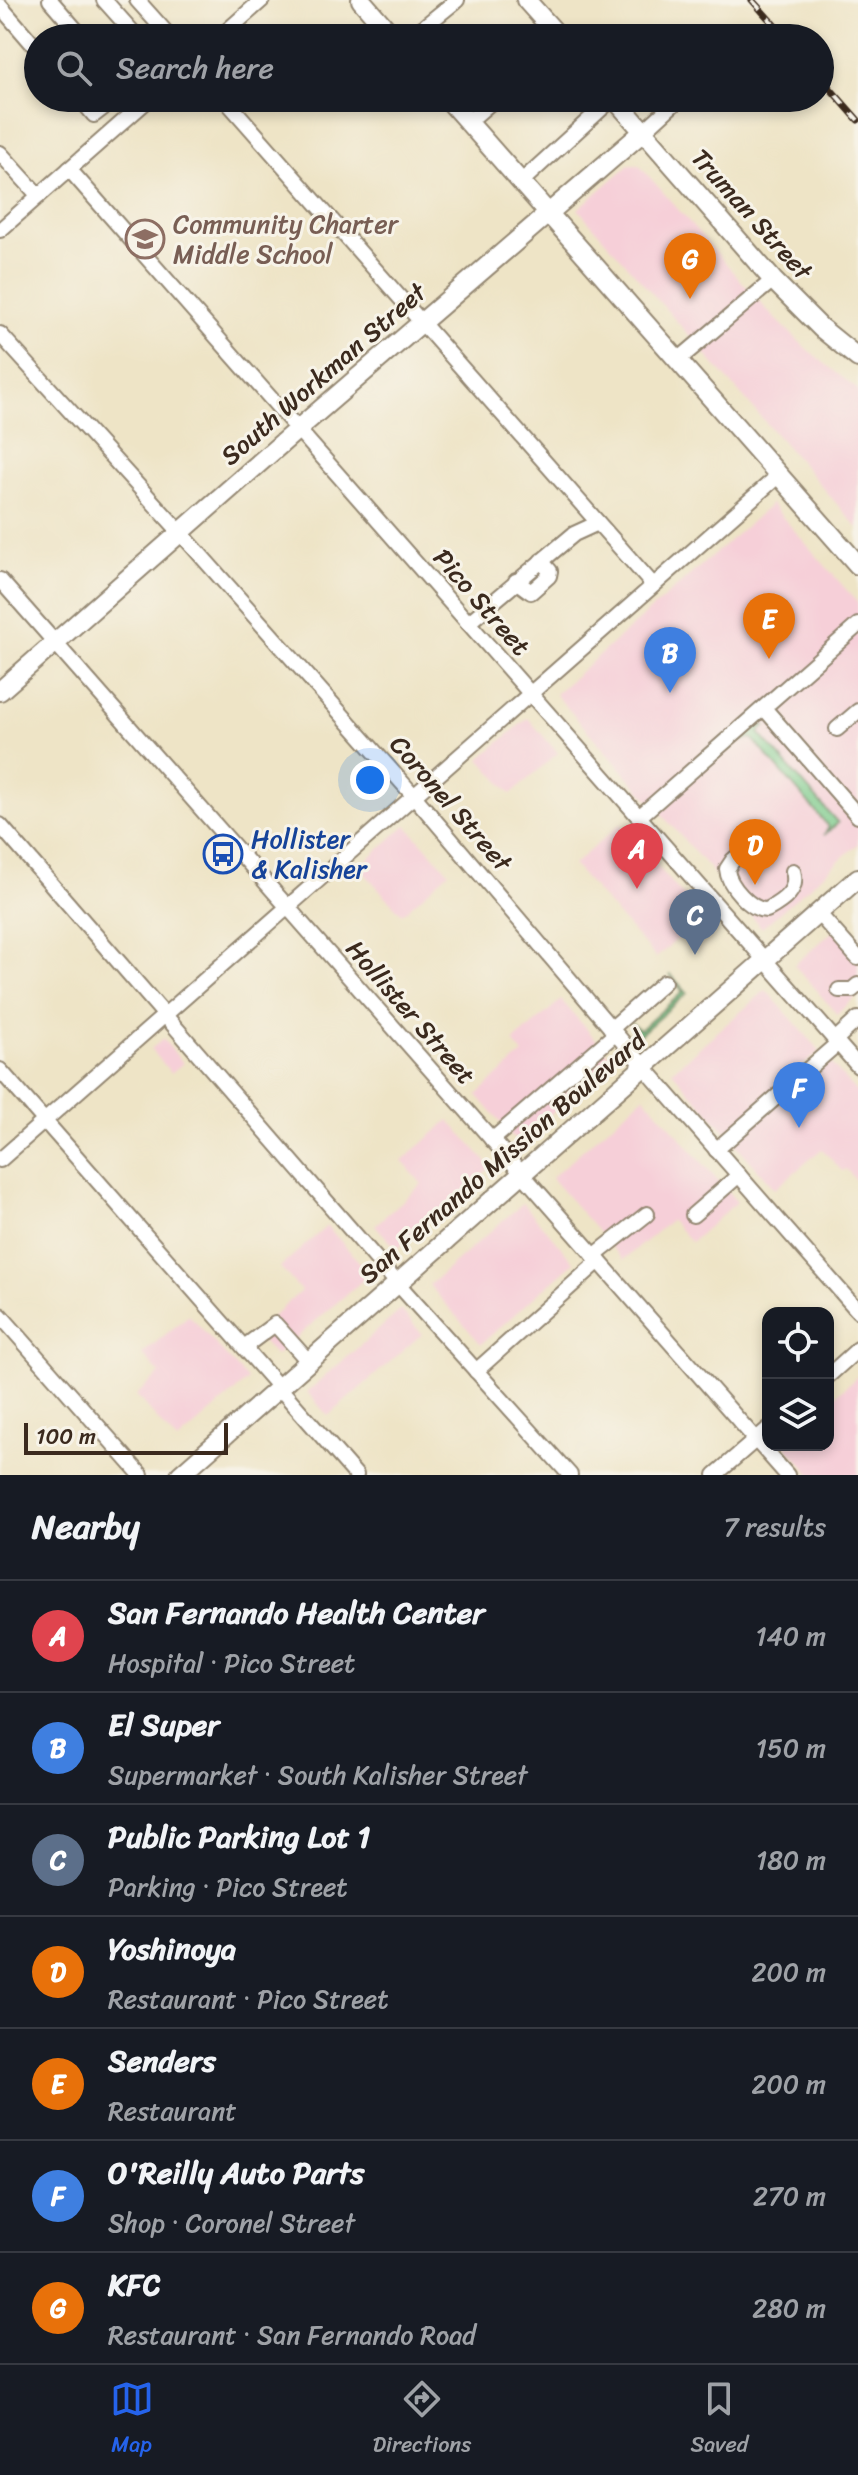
<!DOCTYPE html>
<meta charset="utf-8">
<style>
:root{--surface:#171b24;--page:#20242c;--text:#f1f3f6;--muted:#9ea1a6;--line:#363941;--accent:#2563eb}
body{margin:0;font-family:Sriracha,sans-serif;background:var(--page);color:var(--text)}
.controls{position:absolute;right:24px;bottom:24px;display:grid;overflow:hidden;border-radius:16px;box-shadow:0 4px 12px #0003}
.controls button{width:72px;height:72px;display:grid;place-items:center;padding:0;border:0;border-bottom:2px solid var(--line);background:var(--surface);color:var(--text);font:40px sans-serif}
.scale{position:absolute;left:24px;bottom:20px;width:204px;box-sizing:border-box;padding-left:8px;border:4px solid #3b2a1e;border-top:0;font-size:22px;line-height:28px;white-space:nowrap;color:#3b2a1e;-webkit-text-stroke:6px #f7f3e8;paint-order:stroke}
.you{position:absolute;left:370px;top:780px;width:28px;height:28px;margin:-20px;border:6px solid #fff;border-radius:50%;background:#1a73e8;box-shadow:0 0 0 12px #1a73e833}
.badge{display:grid;place-items:center;width:52px;height:52px;border-radius:50%;background:var(--accent);color:#fff;font-size:26px;font-weight:700}
.pin{position:absolute;translate:-50% -66px;filter:drop-shadow(0 2px 4px #0008)}
.pin::after{content:'';position:absolute;top:42px;width:28px;height:24px;background:inherit;clip-path:polygon(0 0,100% 0,50% 100%)}
.list{margin:0;padding:0;list-style:none}
h2{display:flex;justify-content:space-between;align-items:center;height:104px;margin:0;padding:0 32px;font-size:34px}
h2 small{font-size:26px;font-weight:400;color:var(--muted)}
.list li{display:grid;grid-template-columns:52px 1fr auto;gap:24px;align-items:center;box-sizing:border-box;height:112px;padding:0 32px;border-top:2px solid var(--line)}
.list b{display:block;font-size:30px;white-space:nowrap}
.list p{margin:0;font-size:26px;white-space:nowrap;color:var(--muted)}
.list em{font-size:26px;font-style:normal;color:var(--muted)}
.icon{flex:none;width:44px;height:44px;fill:none;stroke:currentColor;stroke-width:2;stroke-linecap:round;stroke-linejoin:round}
.map{position:relative;flex:none;width:858px;height:1475px;overflow:hidden}
.search{position:absolute;background:var(--surface);box-shadow:0 4px 12px #0003;left:24px;right:24px;top:24px;height:88px;display:flex;align-items:center;gap:20px;box-sizing:border-box;padding:0 28px;border-radius:44px;color:var(--muted);font-size:30px}
.sheet{height:888px;background:var(--surface)}
nav{display:flex;justify-content:space-around;align-items:center;box-sizing:border-box;height:112px;border-top:2px solid var(--line);background:var(--surface);font-size:22px;color:var(--muted)}
nav a{display:grid;justify-items:center;gap:4px}
nav .on{color:var(--accent)}
.map>svg:first-child{display:block}
.built{fill:#f6cfd8}
.green{fill:#7bcb8c;stroke:#5b7a55;stroke-width:2}
.lines{fill:none;stroke-linecap:round;stroke-linejoin:round}
.minor-casing{stroke:#948772;stroke-width:18}
.major-casing{stroke:#948772;stroke-width:22}
.minor{stroke:#fff;stroke-width:14}
.major{stroke:#fff;stroke-width:18}
.rail-casing{stroke:#3b2a1e;stroke-width:7}
.rail{stroke:#f7f3e8;stroke-width:4;stroke-dasharray:12;stroke-linecap:butt}
.labels{text-anchor:middle;dominant-baseline:central;stroke-width:6;stroke-linejoin:round;paint-order:stroke}
.street-label{font-size:26px;fill:#3b2a1e;stroke:#f7f3e8}
.education-label{font-size:26px;fill:#785e54;stroke:#f7f3e8;text-anchor:start}
.transit-label{font-size:26px;fill:#164399;stroke:#f7f3e8;text-anchor:start}
</style>
<div class="map">
<svg width="858" height="1475" viewBox="0 0 858 1475">
<rect width="100%" height="100%" fill="#f7f3e8"/>
<filter id="ink" filterUnits="userSpaceOnUse"><feTurbulence type="fractalNoise" baseFrequency=".0125" numOctaves="2"/><feDisplacementMap in="SourceGraphic" scale="16" xChannelSelector="R" yChannelSelector="G"/><feConvolveMatrix kernelMatrix="1 2 1 2 8 2 1 2 1" color-interpolation-filters="sRGB"/></filter>
<filter id="wash" filterUnits="userSpaceOnUse"><feTurbulence type="fractalNoise" baseFrequency=".006" numOctaves="4" result="noise"/><feDisplacementMap in="SourceGraphic" scale="32" xChannelSelector="R" yChannelSelector="G"/><feGaussianBlur stdDeviation="1.8" result="paint"/><feColorMatrix in="noise" values="0 0 0 0 0 0 0 0 0 0 0 0 0 0 0 0 0 1.4 0 .05"/><feComposite in="paint" operator="in"/></filter>
<g filter="url(#wash)">
<rect width="100%" height="100%" fill="#eee4c6"/>
<!-- built -->
<g class="built">
<path d="M629,165H639L766,309L809,351L858,390V528L578,209Z"/>
<path d="M771,504L858,603V844L762,928L555,694Z"/>
<path d="M528,718L558,753L511,794L480,759Z"/>
<path d="M620,824L702,917L656,958L573,865Z"/>
<path d="M406,825L449,872L402,914L359,867Z"/>
<path d="M839,926L858,948V995L837,1014L794,965Z"/>
<path d="M766,990L820,1051L726,1132L672,1071Z"/>
<path d="M561,1000L613,1059L518,1143L477,1095L523,1054L513,1042Z"/>
<path d="M163,1039L183,1063L171,1073L151,1049Z"/>
<path d="M828,1060L858,1094V1183L846,1169L842,1171L822,1149L775,1189L734,1142Z"/>
<path d="M644,1096L737,1202L691,1242L671,1220L623,1260L551,1178Z"/>
<path d="M449,1120L491,1167L397,1249L375,1225L422,1184L402,1161Z"/>
<path d="M523,1203L574,1262L481,1344L429,1285Z"/>
<path d="M327,1226L370,1274L275,1356L255,1332L301,1291L280,1267Z"/>
<path d="M401,1310L422,1334L328,1416L307,1392Z"/>
<path d="M189,1315L248,1380L177,1442L136,1395L160,1374L142,1354Z"/>
<path d="M858,1376V1475H812L785,1445H828V1402Z"/>
</g>
<!-- green -->
<g class="green">
<path d="M760,724L766,726L759,733L838,823L824,835L829,827L752,738L742,741L743,738Z"/>
<path d="M670,974L687,993L639,1035L631,1023L640,1030L683,992Z"/>
</g>
</g>
<g filter="url(#ink)">
<g class="lines">
<!-- minor casing -->
<g class="minor-casing">
<g id="minor">
<path d="M50,0L83,38"/>
<path d="M104,0L138,38"/>
<path d="M137,0L171,38"/>
<path d="M0,6L38,50"/>
<path d="M219,38L262,0"/>
<path d="M410,38L457,0"/>
<path d="M80,98L94,115L116,98"/>
<path d="M224,98L653,585"/>
<path d="M468,122L496,98"/>
<path d="M644,131L680,98"/>
<path d="M0,153L38,195"/>
<path d="M69,169L858,1066"/>
<path d="M521,182L613,98"/>
<path d="M0,230L150,98"/>
<path d="M0,334L180,532L414,796L644,1067L858,1311"/>
<path d="M677,361L773,280"/>
<path d="M0,580L787,1475"/>
<path d="M516,581L531,592L549,576L550,571L541,561"/>
<path d="M468,623L574,534L598,523"/>
<path d="M764,708L858,816"/>
<path d="M837,729L858,711"/>
<path d="M639,817L858,625"/>
<path d="M0,825L398,1284L570,1475"/>
<path d="M761,836L733,860L727,869C728,885 751,911 767,910C783,901 799,891 793,871"/>
<path d="M819,914L858,958"/>
<path d="M839,990H852L858,985"/>
<path d="M611,1029L664,982"/>
<path d="M835,1040L858,1019"/>
<path d="M0,1070L356,1475"/>
<path d="M492,1140L615,1034"/>
<path d="M716,1150L838,1043"/>
<path d="M0,1160L779,475"/>
<path d="M693,1215L739,1175"/>
<path d="M594,1256L647,1214"/>
<path d="M0,1315L141,1475"/>
<path d="M244,1347L275,1324L309,1362"/>
<path d="M476,1371L599,1261"/>
<path d="M828,1376L858,1349"/>
<path d="M715,1475L768,1429"/>
</g>
</g>
<!-- major casing -->
<g class="major-casing">
<g id="major">
<path d="M361,0L394,38"/>
<path d="M526,0L560,38"/>
<path d="M447,98L858,565"/>
<path d="M614,98L773,280L821,328L858,358"/>
<path d="M0,691L298,429L644,131"/>
<path d="M180,1475L858,878"/>
</g>
</g>
<!-- minor -->
<use href="#minor" class="minor"/>
<!-- major -->
<use href="#major" class="major"/>
<!-- rail casing -->
<g class="rail-casing">
<g id="rail">
<path d="M752,0L786,38"/>
<path d="M820,77L858,120"/>
</g>
</g>
<!-- rail -->
<use href="#rail" class="rail"/>
</g>
</g>
<!-- icons -->
<defs>
<g id="school-ring" transform="scale(2)"><circle r="9.5" fill="#f7f3e8" stroke="#8d6e63" stroke-width="1.5"/><path d="M0-5L7-2L0 1L-7-2ZM-4 1L0 2.5L4 1V4Q0 6-4 4Z" fill="#8d6e63"/></g>
<g id="bus-ring" transform="scale(2)"><circle r="9.5" fill="#f7f3e8" stroke="#1a4fb4" stroke-width="1.5"/><path d="M-5-6H5V4H4V6H2V4H-2V6H-4V4H-5ZM-3.5-4V0h7V-4ZM-3.5 1.2v1.5H-2V1.2ZM2 1.2v1.5H3.5V1.2Z" fill="#1a4fb4"/></g>
</defs>
<g fill-rule="evenodd">
<use href="#school-ring" x="145" y="239"/>
<use href="#bus-ring" x="223" y="854"/>
</g>
<g class="labels">
<!-- street labels -->
<g class="street-label">
<text transform="translate(752 214) rotate(48)">Truman Street</text>
<text transform="translate(323 374) rotate(-41)">South Workman Street</text>
<text transform="translate(482 602) rotate(49)">Pico Street</text>
<text transform="translate(451 803) rotate(49)">Coronel Street</text>
<text transform="translate(411 1012) rotate(49)">Hollister Street</text>
<text transform="translate(502 1157) rotate(-41)">San Fernando Mission Boulevard</text>
</g>
<!-- education labels -->
<g class="education-label">
<text x="173" y="224">Community Charter<tspan x="173" dy="30">Middle School</tspan></text>
</g>
<!-- transit labels -->
<g class="transit-label">
<text x="251" y="839">Hollister<tspan x="251" dy="30">&amp; Kalisher</tspan></text>
</g>
</g>
</svg>
<div class="controls">
<button><svg class="icon" aria-label="locate" viewBox="0 0 24 24"><circle cx="12" cy="12" r="6"/><path d="M12 2v4M12 18v4M2 12h4M18 12h4"/></svg></button>
<button><svg class="icon" aria-label="layers" viewBox="0 0 24 24"><path d="M12 4l9 5-9 5-9-5zM3 14l9 5 9-5"/></svg></button>
</div>
<div class="scale">100 m</div>
<div class="you"></div>
<div class="pin badge" style="left:637px;top:889px;background:#e0444e">A</div>
<div class="pin badge" style="left:670px;top:693px;background:#3f7fe0">B</div>
<div class="pin badge" style="left:695px;top:955px;background:#5c6f8a">C</div>
<div class="pin badge" style="left:755px;top:885px;background:#e8710a">D</div>
<div class="pin badge" style="left:769px;top:659px;background:#e8710a">E</div>
<div class="pin badge" style="left:799px;top:1128px;background:#3f7fe0">F</div>
<div class="pin badge" style="left:690px;top:299px;background:#e8710a">G</div>
<div class="search"><svg class="icon" aria-label="search" viewBox="0 0 24 24"><circle cx="10" cy="10" r="6"/><path d="M15 15l6 6"/></svg>Search here</div>
</div>
<section class="sheet">
<h2>Nearby<small>7 results</small></h2>
<ul class="list">
<li><span class="badge" style="background:#e0444e">A</span><div><b>San Fernando Health Center</b><p>Hospital · Pico Street</p></div><em>140 m</em></li>
<li><span class="badge" style="background:#3f7fe0">B</span><div><b>El Super</b><p>Supermarket · South Kalisher Street</p></div><em>150 m</em></li>
<li><span class="badge" style="background:#5c6f8a">C</span><div><b>Public Parking Lot 1</b><p>Parking · Pico Street</p></div><em>180 m</em></li>
<li><span class="badge" style="background:#e8710a">D</span><div><b>Yoshinoya</b><p>Restaurant · Pico Street</p></div><em>200 m</em></li>
<li><span class="badge" style="background:#e8710a">E</span><div><b>Senders</b><p>Restaurant</p></div><em>200 m</em></li>
<li><span class="badge" style="background:#3f7fe0">F</span><div><b>O'Reilly Auto Parts</b><p>Shop · Coronel Street</p></div><em>270 m</em></li>
<li><span class="badge" style="background:#e8710a">G</span><div><b>KFC</b><p>Restaurant · San Fernando Road</p></div><em>280 m</em></li>
</ul>
</section>
<nav>
<a class="on"><svg class="icon" aria-label="map" viewBox="0 0 24 24"><path d="M3 6l6-2 6 2 6-2v14l-6 2-6-2-6 2zM9 4v14M15 6v14"/></svg>Map</a>
<a><svg class="icon" aria-label="directions" viewBox="0 0 24 24"><path d="M12 3l9 9-9 9-9-9zM9 14v-3h6M13 9l2 2-2 2"/></svg>Directions</a>
<a><svg class="icon" aria-label="saved" viewBox="0 0 24 24"><path d="M7 4h10v16l-5-4-5 4z"/></svg>Saved</a>
</nav>
